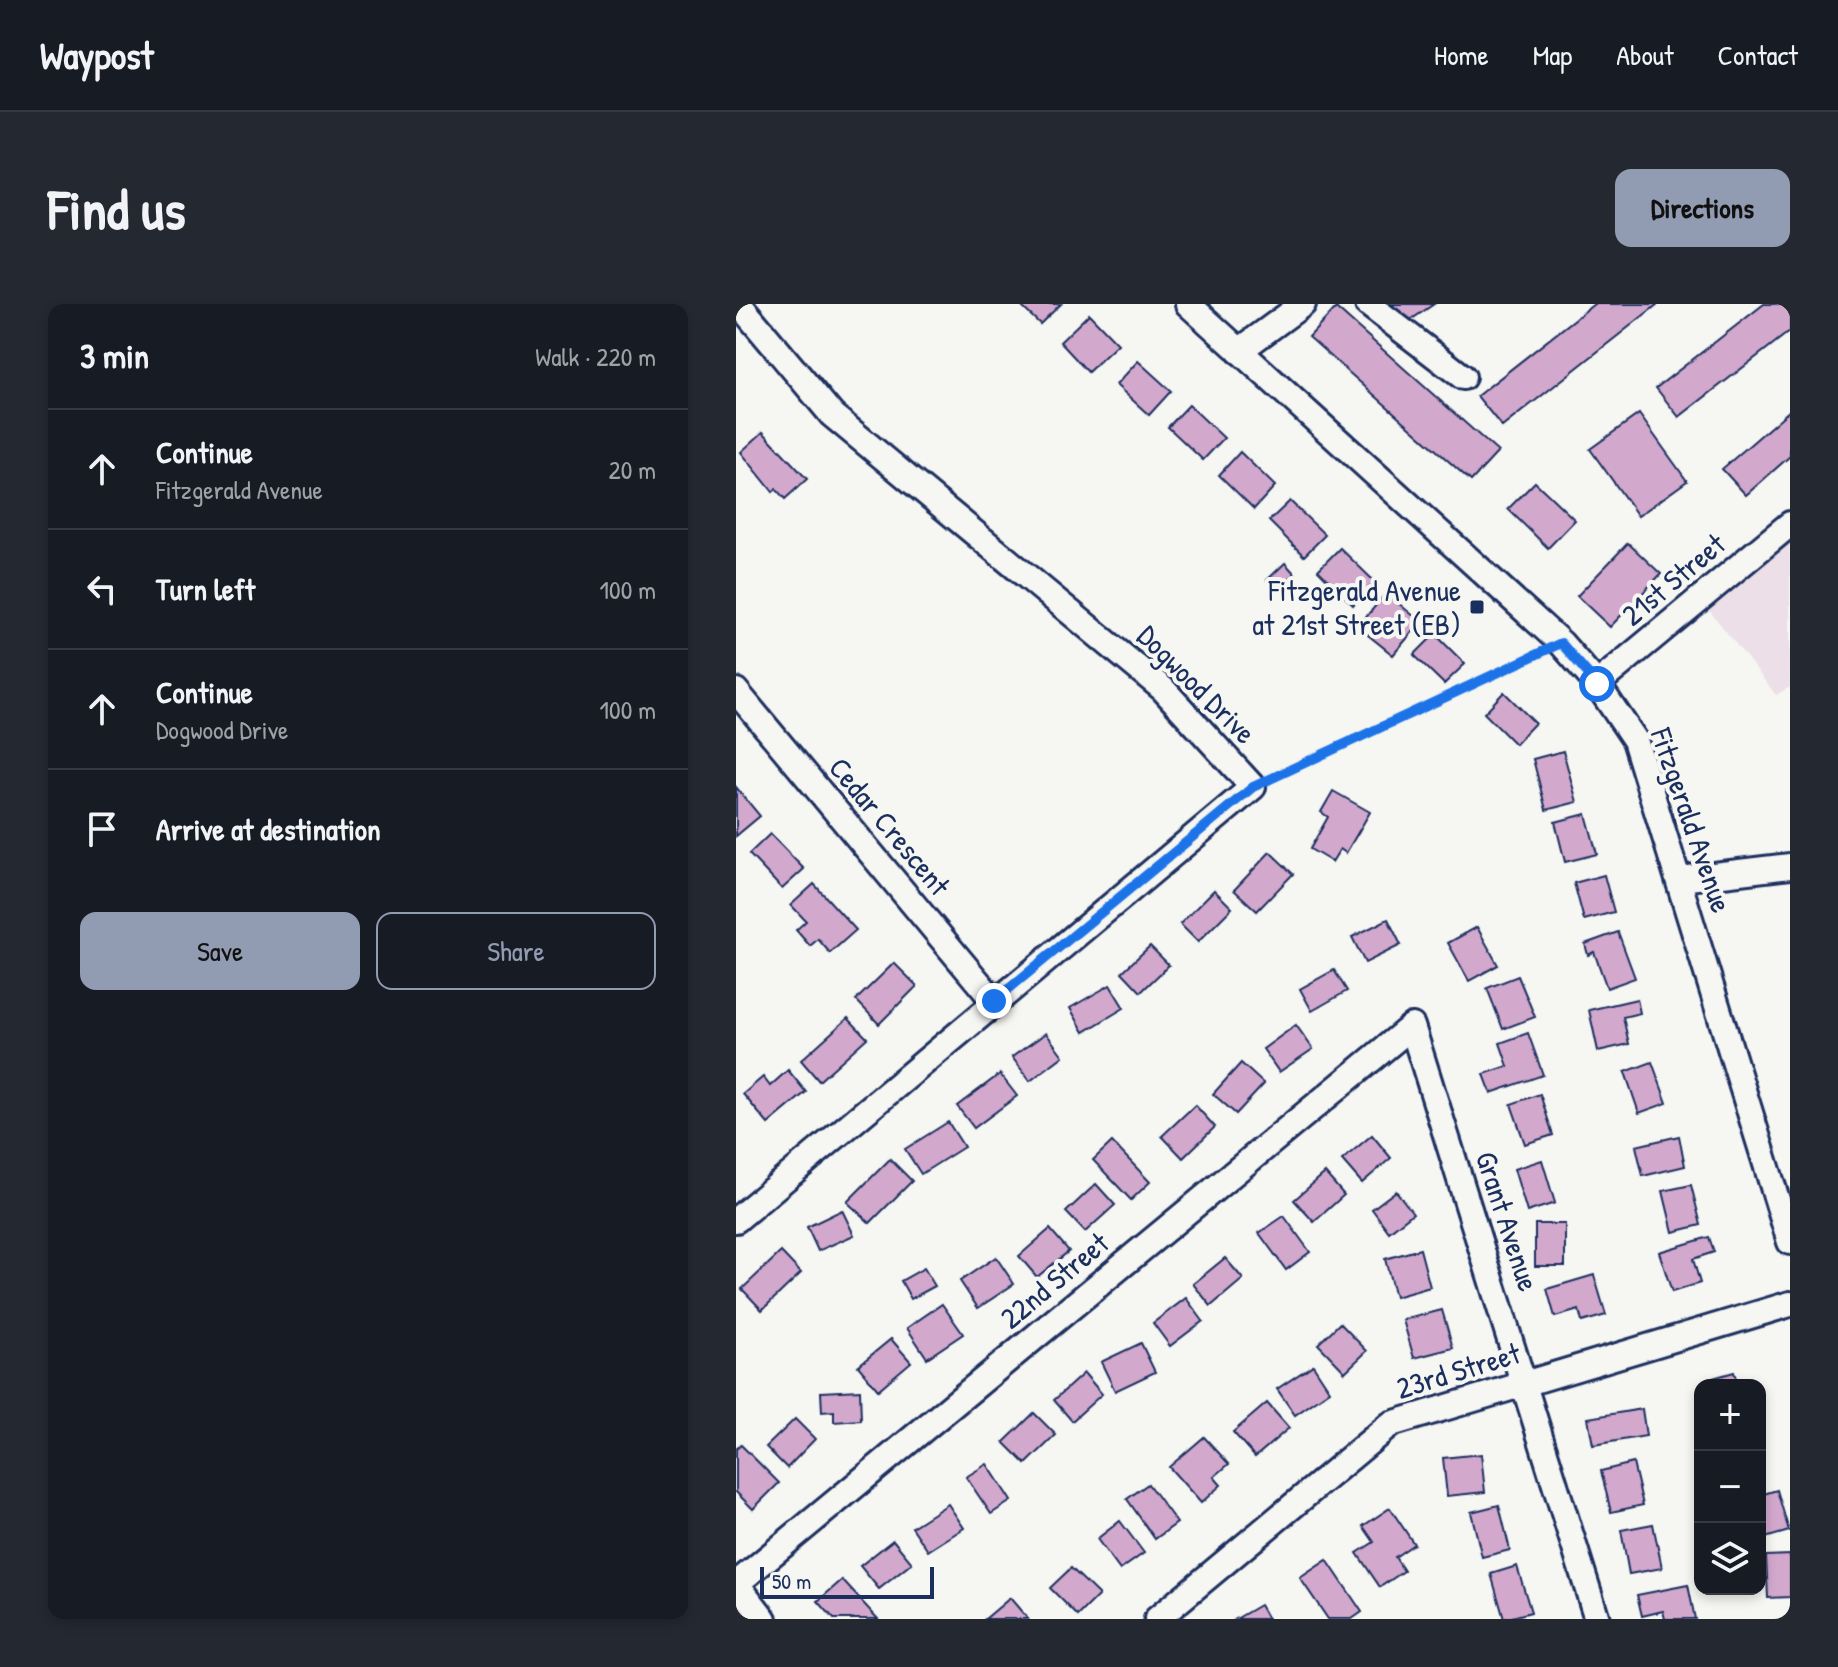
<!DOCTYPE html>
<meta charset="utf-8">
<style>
:root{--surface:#171b24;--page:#242831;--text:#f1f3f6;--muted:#9ea1a6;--line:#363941;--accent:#919bb2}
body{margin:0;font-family:"Patrick Hand",sans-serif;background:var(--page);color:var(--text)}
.controls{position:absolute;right:24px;bottom:24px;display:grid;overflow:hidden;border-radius:16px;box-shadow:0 4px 12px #0003}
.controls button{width:72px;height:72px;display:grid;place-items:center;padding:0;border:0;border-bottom:2px solid var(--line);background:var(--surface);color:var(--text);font:40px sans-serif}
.scale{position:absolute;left:24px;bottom:20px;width:174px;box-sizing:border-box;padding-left:8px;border:4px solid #1b2f5e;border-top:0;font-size:22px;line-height:28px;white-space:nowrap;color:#1b2f5e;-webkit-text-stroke:6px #f6f6f2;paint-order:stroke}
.stop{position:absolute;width:24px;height:24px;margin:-18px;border:6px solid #1a73e8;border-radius:50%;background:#fff}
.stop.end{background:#1a73e8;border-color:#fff;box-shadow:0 2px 8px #0008}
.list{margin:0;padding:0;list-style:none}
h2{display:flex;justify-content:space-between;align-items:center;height:104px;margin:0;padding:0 32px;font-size:34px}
h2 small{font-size:26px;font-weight:400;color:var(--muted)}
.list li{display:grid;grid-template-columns:52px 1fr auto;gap:24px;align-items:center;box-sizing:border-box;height:120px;padding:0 32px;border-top:2px solid var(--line)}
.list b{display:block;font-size:30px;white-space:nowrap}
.list p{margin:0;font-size:26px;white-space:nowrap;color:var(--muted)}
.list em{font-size:26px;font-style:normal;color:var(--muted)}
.actions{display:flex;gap:16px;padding:24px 32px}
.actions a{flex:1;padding:18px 0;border:2px solid var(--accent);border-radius:16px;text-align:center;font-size:28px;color:var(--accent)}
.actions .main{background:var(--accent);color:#111}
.icon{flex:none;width:44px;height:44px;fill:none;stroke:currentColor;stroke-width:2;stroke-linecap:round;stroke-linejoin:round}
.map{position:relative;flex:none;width:1054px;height:1315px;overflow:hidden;border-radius:16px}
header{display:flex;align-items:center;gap:48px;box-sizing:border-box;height:112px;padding:0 40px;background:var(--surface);border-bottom:2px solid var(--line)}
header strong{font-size:38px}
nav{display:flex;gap:44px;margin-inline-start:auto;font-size:28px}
.intro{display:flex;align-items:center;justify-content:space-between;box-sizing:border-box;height:192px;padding:0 48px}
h1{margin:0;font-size:56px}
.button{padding:20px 36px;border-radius:16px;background:var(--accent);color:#111;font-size:28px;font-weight:700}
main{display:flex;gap:48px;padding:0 48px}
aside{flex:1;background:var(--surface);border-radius:16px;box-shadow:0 4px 12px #0003}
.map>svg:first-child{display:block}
.built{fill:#ecdfe7}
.building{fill:#d3a8cd;stroke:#1b2f5e;stroke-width:2}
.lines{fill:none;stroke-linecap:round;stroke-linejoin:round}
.minor-casing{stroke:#1b2f5e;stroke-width:30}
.path{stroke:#1b2f5e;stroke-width:4;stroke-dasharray:2 6;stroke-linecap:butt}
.minor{stroke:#f6f6f2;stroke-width:24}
.route{stroke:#1a73e8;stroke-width:10}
.poi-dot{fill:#1b2f5e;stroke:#f6f6f2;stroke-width:3}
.labels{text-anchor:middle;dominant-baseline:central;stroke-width:8;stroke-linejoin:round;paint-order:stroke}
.street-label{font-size:30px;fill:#1b2f5e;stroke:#f6f6f2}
.poi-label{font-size:30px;fill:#1b2f5e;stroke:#f6f6f2;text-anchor:end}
</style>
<header>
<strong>Waypost</strong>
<nav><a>Home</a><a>Map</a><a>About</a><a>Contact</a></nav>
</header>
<div class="intro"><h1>Find us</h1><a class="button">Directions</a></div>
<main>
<aside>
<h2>3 min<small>Walk · 220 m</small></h2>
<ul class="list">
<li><svg class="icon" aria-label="ahead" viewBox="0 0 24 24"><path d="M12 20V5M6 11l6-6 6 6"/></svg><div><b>Continue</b><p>Fitzgerald Avenue</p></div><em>20 m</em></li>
<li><svg class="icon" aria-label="left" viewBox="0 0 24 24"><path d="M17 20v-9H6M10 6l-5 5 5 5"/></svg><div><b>Turn left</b></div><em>100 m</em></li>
<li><svg class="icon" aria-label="ahead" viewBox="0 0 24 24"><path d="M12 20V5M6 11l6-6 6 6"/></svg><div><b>Continue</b><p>Dogwood Drive</p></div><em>100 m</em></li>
<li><svg class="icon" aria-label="arrive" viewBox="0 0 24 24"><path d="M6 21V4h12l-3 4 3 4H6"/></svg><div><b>Arrive at destination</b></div></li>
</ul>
<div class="actions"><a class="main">Save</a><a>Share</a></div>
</aside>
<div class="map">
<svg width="1054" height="1315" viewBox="0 0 1054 1315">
<rect width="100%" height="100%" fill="#f6f6f2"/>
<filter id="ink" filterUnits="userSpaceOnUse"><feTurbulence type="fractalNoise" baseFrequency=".0125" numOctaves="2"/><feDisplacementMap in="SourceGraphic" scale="16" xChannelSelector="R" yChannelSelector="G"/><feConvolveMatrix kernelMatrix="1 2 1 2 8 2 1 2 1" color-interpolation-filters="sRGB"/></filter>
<g filter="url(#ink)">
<!-- built -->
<path class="built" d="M1054,239V383L1040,391L973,306Z"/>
<!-- building -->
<g class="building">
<path d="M289,0H325L304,20L286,3Z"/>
<path d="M652,0H698L667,21Z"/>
<path d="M858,0H922L766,123L741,92Z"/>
<path d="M1028,0H1054V27L943,113L920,84Z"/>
<path d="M600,4L762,148L735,177L573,33Z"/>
<path d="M353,10L382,40L352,68L324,38Z"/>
<path d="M402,57L435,87L413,111L380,81Z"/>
<path d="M453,101L488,134L467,156L432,123Z"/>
<path d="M1054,106V152L1010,191L986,165Z"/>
<path d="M903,110L951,177L902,212L854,145Z"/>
<path d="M27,128L71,175L49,195L40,185L37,188L5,148Z"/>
<path d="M504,148L539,182L518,205L483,171Z"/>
<path d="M799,178L839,216L812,244L772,205Z"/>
<path d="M554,197L589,231L568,252L533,217Z"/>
<path d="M892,239L925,270L874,323L841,292Z"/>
<path d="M604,244L639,278L617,301L582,266Z"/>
<path d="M549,259L559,270L540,287L531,276Z"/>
<path d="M650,289L685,318L657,351L622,323Z"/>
<path d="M699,330L729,360L708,380L678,351Z"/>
<path d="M768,388L799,419L779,440L748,409Z"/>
<path d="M827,447L841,498L810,506L797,455Z"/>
<path d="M0,483L24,512L0,532Z"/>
<path d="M597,487L634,508L610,549L604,545L596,558L574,545L592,513L585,508Z"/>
<path d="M850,510L861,550L829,558L819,518Z"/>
<path d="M34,530L68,565L46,585L13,550Z"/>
<path d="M534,548L557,570L521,607L498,586Z"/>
<path d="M868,571L878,608L848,616L838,579Z"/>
<path d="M78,580L120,626L94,649L82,635L74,642L60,626L70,617L55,601Z"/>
<path d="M478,586L496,604L462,638L444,620Z"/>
<path d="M652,615L665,641L629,659L616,633Z"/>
<path d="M741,623L762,661L733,677L712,639Z"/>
<path d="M882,628L899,674L871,684L858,648L852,651L849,640Z"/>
<path d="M414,642L433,661L405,688L386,668Z"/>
<path d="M158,659L181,682L143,720L120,696Z"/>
<path d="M598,666L611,687L576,707L564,685Z"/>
<path d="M782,672L799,713L767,725L751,684Z"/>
<path d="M374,681L388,704L348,728L334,704Z"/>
<path d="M901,695L904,709L887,713L893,740L862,747L853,706Z"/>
<path d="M112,714L131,734L83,777L65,756Z"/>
<path d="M560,721L577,745L543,768L527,745Z"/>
<path d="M310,729L327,752L294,777L276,753Z"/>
<path d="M792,729L807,771L755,789L748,770L772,762L764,739Z"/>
<path d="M916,758L931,799L903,809L889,768Z"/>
<path d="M505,759L528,780L500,810L477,790Z"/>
<path d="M52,766L70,788L32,820L7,790L27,773L34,782Z"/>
<path d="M264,770L281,792L238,824L221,802Z"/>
<path d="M804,790L817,831L789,840L775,800Z"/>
<path d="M459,801L479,823L447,854L426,832Z"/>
<path d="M212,818L228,843L185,870L169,845Z"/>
<path d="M636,831L655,854L626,879L606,856Z"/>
<path d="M943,832L949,862L907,872L900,842Z"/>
<path d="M376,838L414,878L395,896L357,856Z"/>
<path d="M154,855L176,877L134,919L111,898Z"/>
<path d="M806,856L819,899L791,908L778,865Z"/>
<path d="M589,869L608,891L578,918L558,896Z"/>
<path d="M360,880L379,901L349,928L330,908Z"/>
<path d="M955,881L965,921L937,928L927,887Z"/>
<path d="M660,887L677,909L653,928L636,905Z"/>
<path d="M106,906L118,931L82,947L71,923Z"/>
<path d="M548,912L574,948L550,966L523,929Z"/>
<rect x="799" y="920" width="30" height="42"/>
<path d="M314,925L333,947L301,973L283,952Z"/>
<path d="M973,933L978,948L957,955L964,979L936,988L923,948Z"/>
<path d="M684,945L694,983L659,993L649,955Z"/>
<path d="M45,948L65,969L26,1006L6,985Z"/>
<path d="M260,953L278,980L242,1004L224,977Z"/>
<path d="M489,954L507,975L475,1002L457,980Z"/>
<path d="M188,964L199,982L175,995L165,977Z"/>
<path d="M858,971L870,1011L846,1018L843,1006L819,1013L811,985Z"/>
<path d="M450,994L467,1017L434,1042L417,1019Z"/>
<path d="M206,1000L227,1030L191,1054L171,1024Z"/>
<path d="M706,1006L717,1044L678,1054L667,1016Z"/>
<path d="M604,1019L631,1047L609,1068L582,1040Z"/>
<path d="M155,1035L175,1058L142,1086L122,1062Z"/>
<path d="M405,1039L419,1068L379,1087L365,1058Z"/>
<path d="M577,1061L594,1087L559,1111L541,1085Z"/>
<path d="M998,1068L1002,1081H972L970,1076Z"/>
<path d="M348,1069L366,1090L336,1117L318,1096Z"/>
<path d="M124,1086L125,1116L98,1118V1107L86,1108L85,1088Z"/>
<path d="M531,1099L553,1124L519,1153L497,1128Z"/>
<path d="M906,1105L910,1132L857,1141L852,1114Z"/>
<path d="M298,1109L320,1131L290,1160L268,1138Z"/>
<path d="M59,1115L79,1135L51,1164L30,1143Z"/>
<path d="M468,1133L493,1160L478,1173L485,1181L465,1199L433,1163Z"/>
<path d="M5,1141L43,1179L17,1205L0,1188V1145Z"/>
<path d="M745,1150L749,1188L711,1192L707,1154Z"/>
<path d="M897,1159L907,1201L875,1208L865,1167Z"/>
<path d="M251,1160L275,1197L255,1210L230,1173Z"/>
<path d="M412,1180L441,1219L419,1235L391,1195Z"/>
<path d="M1041,1186L1053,1227L1026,1235L1024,1191Z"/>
<path d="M212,1200L228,1224L192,1247L176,1223Z"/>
<path d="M763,1201L774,1246L746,1253L735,1208Z"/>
<path d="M654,1204L678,1240L659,1253L668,1267L644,1283L621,1249L638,1238L627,1222Z"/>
<path d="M384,1217L408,1249L384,1266L361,1235Z"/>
<path d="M917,1220L926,1264L893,1270L885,1226Z"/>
<path d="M157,1236L176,1259L143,1285L124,1262Z"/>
<path d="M1054,1251V1293L1032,1294L1030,1252Z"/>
<path d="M591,1256L626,1308L616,1315H592L564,1274Z"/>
<path d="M781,1262L795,1308L768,1315L755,1270Z"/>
<path d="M335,1264L363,1291L342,1312L314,1284Z"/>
<path d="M106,1276L142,1315H98L82,1297Z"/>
<path d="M952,1281L959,1315H929L927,1307L906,1312L901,1291Z"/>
<path d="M274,1294L292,1315H249Z"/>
<path d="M524,1301L532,1315H500Z"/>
</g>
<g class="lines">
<!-- minor casing -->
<g class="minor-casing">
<g id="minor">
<path d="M452,0L825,339L861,380L899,436L1054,938"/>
<path d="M632,0L727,73"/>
<path d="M503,47L567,0"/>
<path d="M861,380L1054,220"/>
<path d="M0,387L258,697"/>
<path d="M944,575L1054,562"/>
<path d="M0,916L517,483L427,385L96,111L3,0"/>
<path d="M0,1279L28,1315"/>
<path d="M0,1280L676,722L861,1315"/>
<path d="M421,1315L655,1120L1054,1000"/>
</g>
</g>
<!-- path -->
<path class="path" d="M538,473L801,350"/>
<!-- minor -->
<use href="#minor" class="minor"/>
</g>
</g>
<g class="lines" filter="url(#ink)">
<!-- route -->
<path class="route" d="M258,697L517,483L825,339L861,380"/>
</g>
<!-- markers -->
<rect class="poi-dot" x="733" y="295" width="16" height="16" rx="4"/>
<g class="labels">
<!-- street labels -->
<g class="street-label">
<text transform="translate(937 275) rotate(-40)">21st Street</text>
<text transform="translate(461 380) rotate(45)">Dogwood Drive</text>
<text transform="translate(956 516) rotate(71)">Fitzgerald Avenue</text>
<text transform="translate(154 522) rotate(50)">Cedar Crescent</text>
<text transform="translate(772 917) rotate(72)">Grant Avenue</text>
<text transform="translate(318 976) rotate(-40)">22nd Street</text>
<text transform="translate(722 1066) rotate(-17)">23rd Street</text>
</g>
<!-- poi labels -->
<g class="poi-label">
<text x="725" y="286">Fitzgerald Avenue<tspan x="725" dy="34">at 21st Street (EB)</tspan></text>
</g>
</g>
</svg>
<div class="controls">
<button>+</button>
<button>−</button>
<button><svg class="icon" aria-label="layers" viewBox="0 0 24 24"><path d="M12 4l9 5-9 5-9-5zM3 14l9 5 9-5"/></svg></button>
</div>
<div class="scale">50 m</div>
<div class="stop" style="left:861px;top:380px"></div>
<div class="stop end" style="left:258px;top:697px"></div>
</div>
</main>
